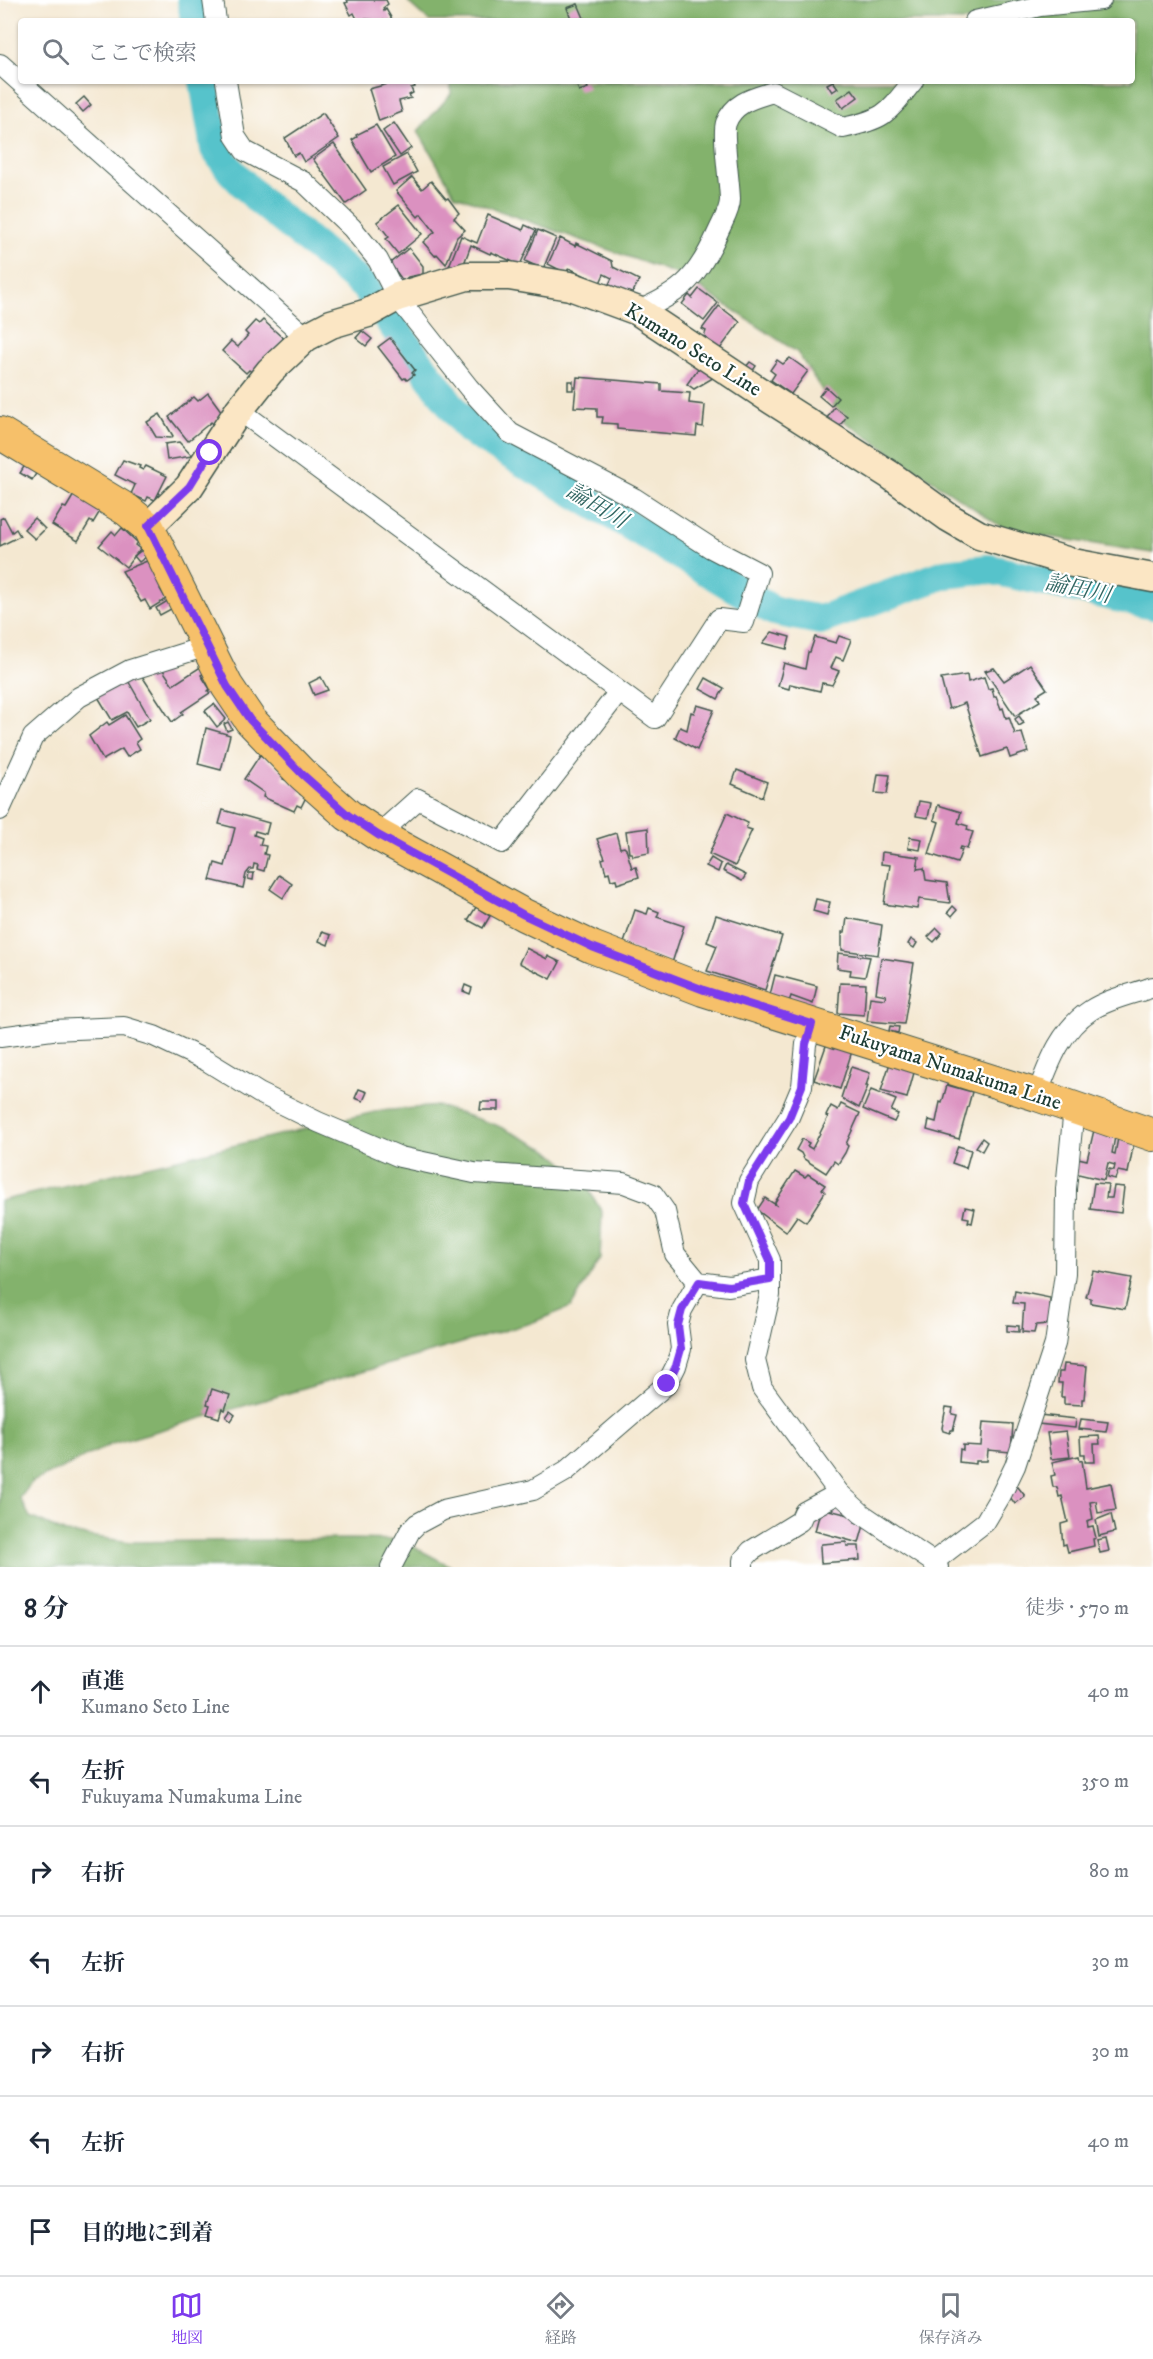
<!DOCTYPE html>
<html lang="ja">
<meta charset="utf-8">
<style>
:root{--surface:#fff;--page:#f2f2f3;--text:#1f2937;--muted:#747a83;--line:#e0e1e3;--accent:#7c3aed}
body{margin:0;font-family:"IM FELL DW Pica","Noto Serif JP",serif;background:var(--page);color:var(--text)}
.stop{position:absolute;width:18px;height:18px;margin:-14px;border:4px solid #7c3aed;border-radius:50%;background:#fff}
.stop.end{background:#7c3aed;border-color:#fff;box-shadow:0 2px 6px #0008}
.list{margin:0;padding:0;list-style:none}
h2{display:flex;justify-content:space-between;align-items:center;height:78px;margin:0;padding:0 24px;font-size:26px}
h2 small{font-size:20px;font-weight:400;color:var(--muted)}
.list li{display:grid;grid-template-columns:39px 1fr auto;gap:18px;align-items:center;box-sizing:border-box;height:90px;padding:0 24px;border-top:2px solid var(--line)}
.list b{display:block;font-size:22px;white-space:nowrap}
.list p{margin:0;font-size:20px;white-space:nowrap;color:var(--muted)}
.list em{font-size:20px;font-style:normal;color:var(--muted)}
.icon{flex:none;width:33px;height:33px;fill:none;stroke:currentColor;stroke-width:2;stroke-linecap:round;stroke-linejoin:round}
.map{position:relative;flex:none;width:1153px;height:1567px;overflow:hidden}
.search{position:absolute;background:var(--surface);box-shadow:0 2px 4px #0004;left:18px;right:18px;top:18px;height:66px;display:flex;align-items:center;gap:15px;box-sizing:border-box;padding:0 21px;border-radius:6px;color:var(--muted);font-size:22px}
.sheet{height:708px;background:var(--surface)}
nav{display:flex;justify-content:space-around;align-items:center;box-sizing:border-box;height:84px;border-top:2px solid var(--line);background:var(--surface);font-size:16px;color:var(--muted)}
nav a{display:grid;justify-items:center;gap:3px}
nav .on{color:var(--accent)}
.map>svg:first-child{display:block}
.forest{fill:#83b26c;stroke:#517850;stroke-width:1.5}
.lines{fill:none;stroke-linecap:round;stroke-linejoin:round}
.river{stroke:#56c3cb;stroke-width:30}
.building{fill:#db91c0}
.street-casing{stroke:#3f574c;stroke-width:22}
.secondary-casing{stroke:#3f574c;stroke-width:31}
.primary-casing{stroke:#3f574c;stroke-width:34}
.street{stroke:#fff;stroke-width:20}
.secondary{stroke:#fbe6c4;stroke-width:28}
.primary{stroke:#f6c06b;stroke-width:32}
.route{stroke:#7c3aed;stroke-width:8}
.labels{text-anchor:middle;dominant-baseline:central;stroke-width:4.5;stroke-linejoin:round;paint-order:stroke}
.street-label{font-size:21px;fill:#1f3d34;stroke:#fff}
.water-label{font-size:22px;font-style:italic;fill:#306561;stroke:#fff}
</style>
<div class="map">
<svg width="1153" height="1567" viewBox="0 0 1153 1567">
<rect width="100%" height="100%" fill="#fff"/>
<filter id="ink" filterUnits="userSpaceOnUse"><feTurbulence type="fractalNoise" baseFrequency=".0167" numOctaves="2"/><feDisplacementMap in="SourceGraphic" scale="12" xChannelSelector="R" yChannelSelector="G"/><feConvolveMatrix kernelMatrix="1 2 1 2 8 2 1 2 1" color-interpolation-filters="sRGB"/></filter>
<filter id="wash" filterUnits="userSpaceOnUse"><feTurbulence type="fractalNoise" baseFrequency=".008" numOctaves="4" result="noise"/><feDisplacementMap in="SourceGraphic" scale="24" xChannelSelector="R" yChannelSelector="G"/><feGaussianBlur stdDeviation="1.35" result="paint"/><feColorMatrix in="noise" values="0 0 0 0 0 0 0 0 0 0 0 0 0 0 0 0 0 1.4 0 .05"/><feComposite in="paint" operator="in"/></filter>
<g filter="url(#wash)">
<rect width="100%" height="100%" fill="#f4e8d1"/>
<!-- forest -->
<g class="forest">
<path d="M408,0H1153V553L1006,530L841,419L797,352L682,276L455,195L418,131L451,94V81H1132V21H429L409,3Z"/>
<path d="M438,1106L496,1125L548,1150L583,1180L602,1212L600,1259L571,1307L531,1323L112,1444L32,1482L20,1498L30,1517L66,1533L131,1542L348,1539L401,1540L452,1567H0V1201L379,1111Z"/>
</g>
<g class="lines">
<!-- river -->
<g class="river">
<path d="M192,0L195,21"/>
<path d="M204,81L215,149L231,171L260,201L364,286L469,430L774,611L820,620L945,574L989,569L1153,605"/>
</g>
</g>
<g id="blocks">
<!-- building -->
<g class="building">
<path d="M347,0H386L388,4L383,8L384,11L386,9L393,21L362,19L358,21L354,13L351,15L345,3L348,2Z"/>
<path d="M578,4L584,18L572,21L567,8Z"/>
<path d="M388,81H413L415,87L411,88L413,93L409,95L411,98L399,101L402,112L379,121L369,89L388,84Z"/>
<path d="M575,81H585L588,88L579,91Z"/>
<path d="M833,81L838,88L832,92L827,84Z"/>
<path d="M852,89L858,97L843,108L837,99Z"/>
<path d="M84,97L91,105L83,112L76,104Z"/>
<path d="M323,113L339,138L304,162L299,153L294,156L285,138Z"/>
<path d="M394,123L411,148L400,156L383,131Z"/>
<path d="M376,125L395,157L371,172L352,140L357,137L356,135Z"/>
<path d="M334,144L366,190L346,204L313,159Z"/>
<path d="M407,154L417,172L393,185L383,167Z"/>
<path d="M412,177L422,189L431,181L446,199L448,198L459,213L454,218L465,230L457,237L446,264L437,254L435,256L423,242L435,232L421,214L418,217L396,191Z"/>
<path d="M399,205L422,234L398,254L386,239L389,237L377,222Z"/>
<path d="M488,215L523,230L525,225L536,230L520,265L491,252L490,254L471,245L462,269L447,271L461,236L477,243Z"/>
<path d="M538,230L556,238L543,269L525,261Z"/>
<path d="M560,238L575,246L576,243L612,261L613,267L639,280L631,296L607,288L612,278L604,274L600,283L569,268L566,273L548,264Z"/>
<path d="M409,248L423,266V274L408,277L403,281L390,263Z"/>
<path d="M699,289L718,303L704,321L682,304L689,295L692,298Z"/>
<path d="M719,306L740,322L720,349L704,337L706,331L702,329Z"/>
<path d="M263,320L285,340L254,374L249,370L246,373L222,351L231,341L238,347L248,335L245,332L255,321L259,324Z"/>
<path d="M362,331L372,339L366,346L356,338Z"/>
<path d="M390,338L415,370L412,373L414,375L407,380L405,378L403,379L378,347Z"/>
<path d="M790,358L808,371L791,394L771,380L775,374L770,370L777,360L783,364Z"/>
<path d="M750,362L756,366L752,372L745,368Z"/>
<path d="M702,363L718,375L694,389L687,384Z"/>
<path d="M577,377L661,384V391L690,393L689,403L705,405L703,427L697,426L696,436L617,429V424L602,423L603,417H597V408L574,407Z"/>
<rect x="568" y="381" width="5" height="9"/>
<path d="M826,387L838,398L831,406L819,396Z"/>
<path d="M208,393L222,412L213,425L211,422L188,441L169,417L194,397L198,401Z"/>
<path d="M834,407L847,416L839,427L827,418Z"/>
<path d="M160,414L173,436L171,438L156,437L147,422Z"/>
<path d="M179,442L192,456L167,460L165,444Z"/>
<path d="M123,460L140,466L139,468L143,470L146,466L167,476L155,500L148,497L146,501L131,494L135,485L115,475Z"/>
<path d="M27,462L39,469L32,480L20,473Z"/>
<path d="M75,493L102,508L93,523L90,521L78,541L52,525L63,507L66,508Z"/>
<path d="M4,517L12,532L16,529L20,536L0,546V519Z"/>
<path d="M34,518L45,529L35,539L24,529Z"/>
<path d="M122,528L138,543L135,545L140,549L126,567L99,546L112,531L116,535Z"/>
<path d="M142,550L147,556L139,562L134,556Z"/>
<path d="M147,561L163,587L160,589L166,599L150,609L145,600L141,602L122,571Z"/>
<path d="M169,600L173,608L160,615L156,608Z"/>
<path d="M772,632L790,637L787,649L763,643Z"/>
<path d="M839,636L851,640L843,660L836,657L831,668L839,671L832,685L822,683L820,691L790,684L789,689L778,686L784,663L805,669L808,652H810L815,637L836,643Z"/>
<path d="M1030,664L1047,689L1037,695L1040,701L1015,716L985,671L994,668L1004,681Z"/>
<path d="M202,666L206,672L201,675L210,689L208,691L210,693L181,712L183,714L172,722L138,670L161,667L173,685Z"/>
<path d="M967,675L968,682L984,677L988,689L992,688L994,697L996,696L1001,709L1003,708L1006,718L1009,717L1015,734L1022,733L1028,752L1010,758L1007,749L982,757L965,703L949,709L943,687L941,679Z"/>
<path d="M126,677L150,719L136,727L127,712L112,720L95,692Z"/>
<path d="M321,677L328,690L314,695L309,683Z"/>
<path d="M706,678L724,688L718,699L700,689Z"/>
<path d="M214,704L226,719L217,727L205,711Z"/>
<path d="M697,705L714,710L697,750L675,738L680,727L687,730L691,712L694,713Z"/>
<path d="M125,715L140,739L136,742L140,749L127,757L122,749L103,760L89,736L107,722L109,725Z"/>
<path d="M1019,716L1024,723L1019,726L1015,719Z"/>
<path d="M228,722L232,729L227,731L224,724Z"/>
<path d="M206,728L230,735L221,770L198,764Z"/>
<path d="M260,755L286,773L283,779L302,788L300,794L306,797L301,807L297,805L294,811L263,797L264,793L244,779Z"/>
<path d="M737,770L767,782L762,797L732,784Z"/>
<path d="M878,774L890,775L887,794L875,793Z"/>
<path d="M919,801L931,803L928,818L916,816Z"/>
<path d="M938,805L961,812L958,823L968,826L967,830L973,832L967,849L960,847L959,849L962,850L957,863L929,854L939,822L934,820Z"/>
<path d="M223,810L269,823L266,834L255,831L254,835L262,838L260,845L266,846L264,854L268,855L264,871L257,869L258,865L254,864L253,869H250L246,874L243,888L210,880L215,863L225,866L235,828L219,824Z"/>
<path d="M727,813L748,823L746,828L752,830L735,866L709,854Z"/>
<path d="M648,828L649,853L633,856L632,853H629L626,831Z"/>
<path d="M616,833L620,848L624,847L626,849L632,868L636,867L639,877L617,884L616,879L611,880L609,872L606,873L602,859L605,858L597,839Z"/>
<path d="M910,837L922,839L920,850L908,848Z"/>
<path d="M882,852L919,857L917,869L924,868L926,880L947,883L950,903L919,899L917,909L884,904L890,865L881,864Z"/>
<path d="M711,858L721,864L718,872L706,866Z"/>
<path d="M726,865L746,875L742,881L723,871Z"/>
<path d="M249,873H254L253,880L248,879Z"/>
<path d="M279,875L292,884L283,898L270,889Z"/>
<path d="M816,899L830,902L827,915L813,911Z"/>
<path d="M953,906L957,910L952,916L948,912Z"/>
<path d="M476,907L490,916L483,928L468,920Z"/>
<path d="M649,908L659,912L657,917L684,926L672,963L623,946L635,910L647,914Z"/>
<path d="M716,915L782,936L765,990L707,971L717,946L707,942Z"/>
<path d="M847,918L882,925L878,955L842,950V932H845Z"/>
<path d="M937,928L942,933L934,942L928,937Z"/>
<path d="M322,932L331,935L328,945L319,941Z"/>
<path d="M911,939L917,943L914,948L908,944Z"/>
<path d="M526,948L547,959L548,956L560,962L551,979L519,963Z"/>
<path d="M838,953L870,957L865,977L850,975L851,970L837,968Z"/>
<path d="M881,958L914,963L904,1024L867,1021L870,997L885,999L886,995L876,993Z"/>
<path d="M775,975L817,986L813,1004L791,996L789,1002L770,995Z"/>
<path d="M840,983L866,984L864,1015L838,1013Z"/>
<path d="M465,985L472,988L470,994L463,991Z"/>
<path d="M890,1026L899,1027L898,1033L889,1031Z"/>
<path d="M827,1043L852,1051L840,1089L814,1080Z"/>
<path d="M890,1063L915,1069L907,1098L881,1091Z"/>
<path d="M851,1067L870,1073L866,1086H868L859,1108L841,1098Z"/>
<path d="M947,1085L972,1092L959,1139L927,1130L929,1120L936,1122L940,1102L942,1103Z"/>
<path d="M359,1089L367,1092L363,1101L355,1098Z"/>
<path d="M871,1090L896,1100L891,1111L898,1114L894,1122L863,1109Z"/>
<path d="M481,1102H499V1110H480Z"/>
<path d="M841,1104L860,1113L846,1144L848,1146L845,1153L838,1164L834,1161L826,1173L804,1159L801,1153L796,1150L802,1139L809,1143L807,1146L812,1149L828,1117L826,1116L831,1106L838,1110Z"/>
<path d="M1094,1130L1115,1137L1112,1153L1115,1154L1118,1138L1134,1142L1128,1173L1118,1171L1115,1179L1107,1177L1109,1169L1114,1170L1115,1165L1108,1163L1104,1180L1074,1173L1078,1158L1087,1160Z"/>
<path d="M982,1138L987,1142L982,1151L976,1147Z"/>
<path d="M958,1146L971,1150L966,1168L952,1163Z"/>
<path d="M795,1171L805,1177L808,1174L825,1185L822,1189L825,1192L806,1222L797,1216L786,1232L757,1210L765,1198L776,1205L775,1202Z"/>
<path d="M1094,1183L1108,1184L1106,1198H1112L1114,1186L1124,1187L1121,1213L1090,1209Z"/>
<path d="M965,1207L975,1209L972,1223L968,1222L969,1218L963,1217Z"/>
<path d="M1093,1271L1132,1278L1125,1309L1091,1303V1298L1086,1297Z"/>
<path d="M1015,1291L1050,1298V1324L1036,1325L1034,1333L1022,1332L1024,1304L1013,1303Z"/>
<path d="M1007,1325L1019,1326V1332L1007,1331Z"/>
<path d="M1064,1364L1087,1366L1084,1399H1082V1405L1064,1404V1397H1061L1062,1383H1058L1059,1372H1063Z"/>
<path d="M212,1389L230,1395L225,1410L222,1408L219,1418L207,1414L210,1405L207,1404Z"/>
<path d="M946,1407L953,1408L952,1414L957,1415L953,1430H951L950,1433L943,1431L942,1428Z"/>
<path d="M230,1411L235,1415L231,1421L226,1417Z"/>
<path d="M1039,1415L1076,1419L1075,1428L1038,1424Z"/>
<path d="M1081,1419L1108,1422L1106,1432L1079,1429Z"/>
<path d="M983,1422L1013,1424L1011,1452L988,1450L987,1461H976V1464L959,1462L960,1449L963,1450V1445L981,1446Z"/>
<path d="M1066,1431L1070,1457L1051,1459L1047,1433Z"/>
<path d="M1099,1436L1100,1444H1094L1095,1462H1085V1454H1081L1080,1437Z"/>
<path d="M1079,1456L1080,1461L1082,1460L1086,1488L1111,1483L1116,1510L1098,1513L1096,1501L1090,1502L1093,1519L1087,1521L1088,1527L1093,1526L1096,1538L1093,1539L1094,1546L1068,1552L1066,1544L1063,1545L1061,1524L1068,1522L1062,1496L1059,1497L1057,1487H1053L1051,1476L1055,1475L1052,1462Z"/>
<path d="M1018,1487L1025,1496L1015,1504L1008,1494Z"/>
<path d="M821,1508L857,1517L855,1522L864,1525L859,1543L815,1531Z"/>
<path d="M1111,1514L1115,1532L1099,1536L1096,1520Z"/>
<path d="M1106,1538L1109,1551L1100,1553L1097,1540Z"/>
<path d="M846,1542L847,1546H859L860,1560L821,1563L820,1546L822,1544Z"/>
</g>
</g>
</g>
<g filter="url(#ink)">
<use href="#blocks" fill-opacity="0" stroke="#3f574c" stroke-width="1.5"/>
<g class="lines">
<!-- street casing -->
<g class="street-casing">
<g id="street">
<path d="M213,0L216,21"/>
<path d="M975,21L1040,6L1101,0"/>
<path d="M0,64L306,337"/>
<path d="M226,81L235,136L245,151L304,182L352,228L378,260L397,297L469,388L510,433L634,498L711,548L759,573L744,622L719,619L655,718L239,410"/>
<path d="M638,311C684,292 699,275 719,230C723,221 730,210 730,200C730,185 722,134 726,123C734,102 754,98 773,92L843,128C885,119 887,114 913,81"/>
<path d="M0,810L33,737L79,697L130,670L207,646"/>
<path d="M378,835L418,799L502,843L619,692"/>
<path d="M812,1024L806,1044L802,1086L789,1117L749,1181L744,1203L770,1260V1295L755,1360L762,1388L839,1493L862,1514L933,1562"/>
<path d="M0,1037L52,1030L124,1027L154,1036L207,1061L259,1093L318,1122L400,1157L474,1173L624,1183L653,1194L665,1211L675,1254L698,1282L729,1286L770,1279"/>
<path d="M1037,1095C1049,1063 1061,1029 1091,1010C1110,998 1133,994 1153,987"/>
<path d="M391,1567L410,1531L417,1524L443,1510L533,1490L566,1471L667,1384L676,1366L681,1349L678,1325L682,1310L698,1282"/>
<path d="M743,1567V1560L751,1551L800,1521L804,1512L839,1493"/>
<path d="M938,1567L933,1562L985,1522L1001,1495L1015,1466L1055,1344L1065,1273L1066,1189L1074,1108"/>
</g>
</g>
<!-- secondary casing -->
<g class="secondary-casing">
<path id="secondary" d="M148,527L189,487L239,410L270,371L306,337L331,324L368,313L397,297L467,276H509L570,286L638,311L772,400L890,475L948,517L979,535L1073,563L1153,578"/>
</g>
<!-- primary casing -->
<g class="primary-casing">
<path id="primary" d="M0,433L127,510L148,527L227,686L250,720L302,774L348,815L378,835L524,915L592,947L703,990L1037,1095L1153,1135"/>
</g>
<!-- street -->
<use href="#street" class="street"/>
<!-- secondary -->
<use href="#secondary" class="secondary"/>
<!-- primary -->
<use href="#primary" class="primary"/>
</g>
</g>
<g class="lines" filter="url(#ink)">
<!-- route -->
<path class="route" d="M210,453L189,487L148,526L227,686L250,720L302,774L348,815L378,835L524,915L592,947L704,990L812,1024L806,1044L802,1086L789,1118L749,1181L744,1203L770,1260V1279L729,1286L699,1282L682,1310L678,1325L681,1349L676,1366L667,1384"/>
</g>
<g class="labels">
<!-- street labels -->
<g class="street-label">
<text transform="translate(693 350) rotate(32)">Kumano Seto Line</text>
<text transform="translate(950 1068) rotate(18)">Fukuyama Numakuma Line</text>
</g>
<!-- water labels -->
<g class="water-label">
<text transform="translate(597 506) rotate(31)">論田川</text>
<text transform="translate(1078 589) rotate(12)">論田川</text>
</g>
</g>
</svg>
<div class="stop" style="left:210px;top:453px"></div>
<div class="stop end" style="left:667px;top:1384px"></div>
<div class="search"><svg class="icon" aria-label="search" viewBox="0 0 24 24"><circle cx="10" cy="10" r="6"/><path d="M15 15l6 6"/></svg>ここで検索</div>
</div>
<section class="sheet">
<h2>8 分<small>徒歩 · 570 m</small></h2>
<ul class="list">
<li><svg class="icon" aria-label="ahead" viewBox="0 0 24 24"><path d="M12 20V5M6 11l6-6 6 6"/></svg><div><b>直進</b><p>Kumano Seto Line</p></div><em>40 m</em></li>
<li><svg class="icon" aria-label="left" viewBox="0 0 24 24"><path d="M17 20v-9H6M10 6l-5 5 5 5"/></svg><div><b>左折</b><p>Fukuyama Numakuma Line</p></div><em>350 m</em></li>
<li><svg class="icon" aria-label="right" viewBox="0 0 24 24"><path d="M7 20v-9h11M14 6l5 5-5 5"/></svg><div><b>右折</b></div><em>80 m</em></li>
<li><svg class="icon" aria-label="left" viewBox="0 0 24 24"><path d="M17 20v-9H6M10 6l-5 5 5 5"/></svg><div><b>左折</b></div><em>30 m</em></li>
<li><svg class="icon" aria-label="right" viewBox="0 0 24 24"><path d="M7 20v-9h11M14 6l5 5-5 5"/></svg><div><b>右折</b></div><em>30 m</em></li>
<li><svg class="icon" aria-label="left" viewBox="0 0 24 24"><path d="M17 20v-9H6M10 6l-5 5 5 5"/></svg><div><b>左折</b></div><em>40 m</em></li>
<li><svg class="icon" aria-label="arrive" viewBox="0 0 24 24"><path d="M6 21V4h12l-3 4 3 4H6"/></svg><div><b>目的地に到着</b></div></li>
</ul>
</section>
<nav>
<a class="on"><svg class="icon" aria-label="map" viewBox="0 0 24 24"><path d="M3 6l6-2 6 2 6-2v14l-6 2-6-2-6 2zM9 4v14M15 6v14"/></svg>地図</a>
<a><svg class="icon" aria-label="directions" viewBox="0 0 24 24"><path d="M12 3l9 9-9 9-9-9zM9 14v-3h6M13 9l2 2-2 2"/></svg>経路</a>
<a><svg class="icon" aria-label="saved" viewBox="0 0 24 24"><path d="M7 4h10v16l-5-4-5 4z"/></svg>保存済み</a>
</nav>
